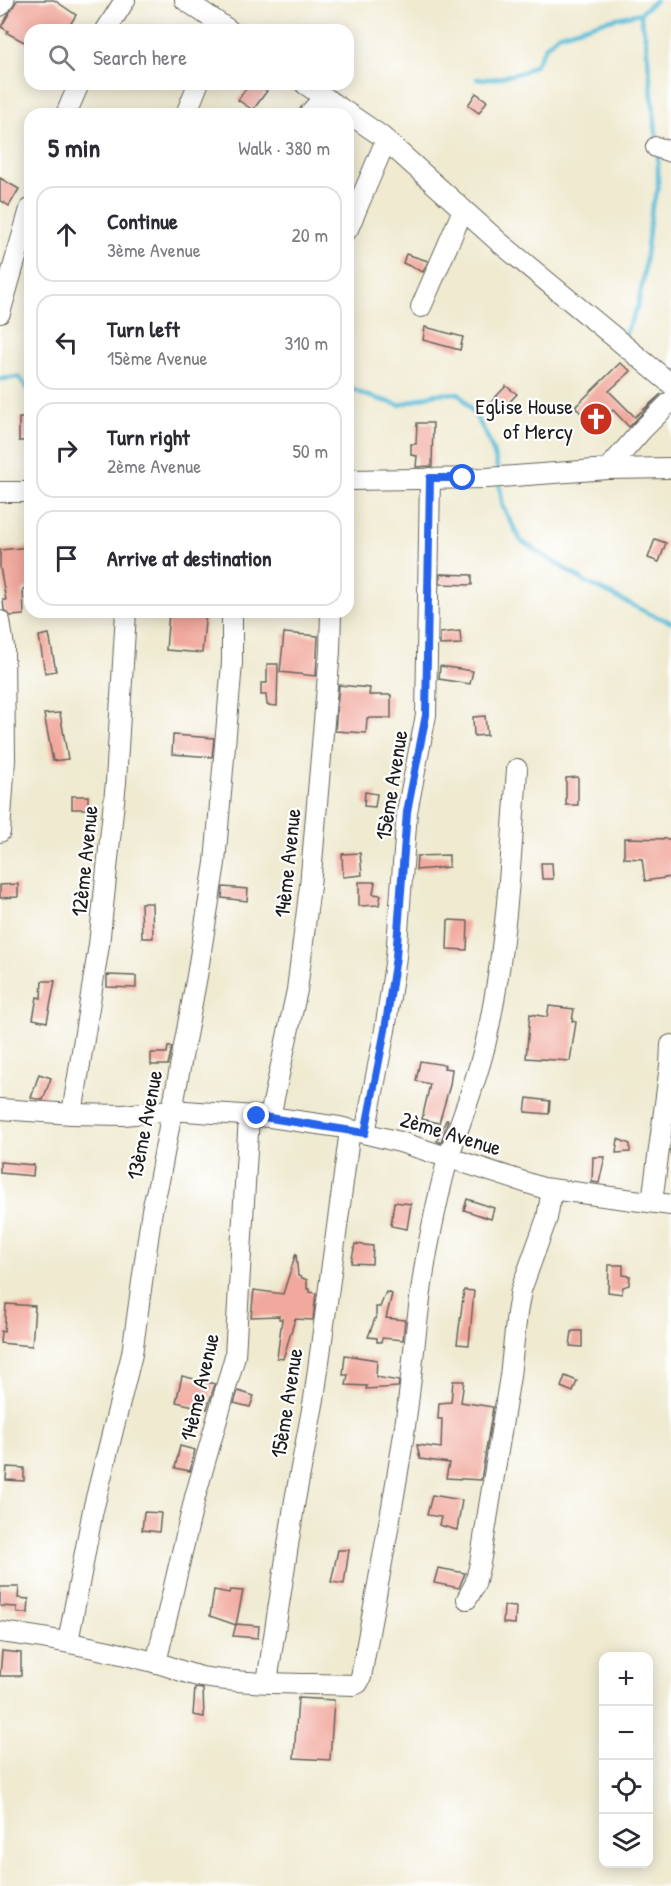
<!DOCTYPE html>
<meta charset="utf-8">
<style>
:root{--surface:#fff;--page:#f2f2f3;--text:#2b2b33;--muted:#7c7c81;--line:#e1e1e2}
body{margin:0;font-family:"Patrick Hand",sans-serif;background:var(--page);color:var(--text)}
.controls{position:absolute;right:18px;bottom:18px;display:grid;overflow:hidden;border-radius:12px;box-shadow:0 3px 15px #0003}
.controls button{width:54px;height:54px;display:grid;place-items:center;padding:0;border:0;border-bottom:2px solid var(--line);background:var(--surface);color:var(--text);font:30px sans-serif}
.stop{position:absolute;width:18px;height:18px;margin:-14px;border:4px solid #2563eb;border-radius:50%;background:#fff}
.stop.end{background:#2563eb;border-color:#fff;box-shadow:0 2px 6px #0008}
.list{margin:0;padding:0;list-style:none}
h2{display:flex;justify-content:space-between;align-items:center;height:78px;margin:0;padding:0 24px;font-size:26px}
h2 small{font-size:20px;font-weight:400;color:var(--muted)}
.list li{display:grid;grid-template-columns:39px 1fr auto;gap:18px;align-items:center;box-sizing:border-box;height:96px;margin:0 12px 12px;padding:0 12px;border:2px solid var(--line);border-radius:18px}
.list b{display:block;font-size:22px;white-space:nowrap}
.list p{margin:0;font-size:20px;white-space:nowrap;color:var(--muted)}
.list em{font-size:20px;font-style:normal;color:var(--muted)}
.icon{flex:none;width:33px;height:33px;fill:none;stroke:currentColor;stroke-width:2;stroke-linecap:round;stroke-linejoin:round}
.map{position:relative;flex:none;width:671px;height:1886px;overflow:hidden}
.search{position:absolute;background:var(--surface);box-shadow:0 3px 15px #0003;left:24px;top:24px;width:330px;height:66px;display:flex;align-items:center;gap:15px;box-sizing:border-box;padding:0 21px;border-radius:18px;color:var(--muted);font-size:22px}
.panel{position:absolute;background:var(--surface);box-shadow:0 3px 15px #0003;left:24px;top:108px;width:330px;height:510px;border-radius:18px}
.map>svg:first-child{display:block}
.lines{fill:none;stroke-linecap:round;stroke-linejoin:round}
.stream{stroke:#57bad5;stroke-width:4.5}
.building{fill:#f1a89d}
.minor-casing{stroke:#66645b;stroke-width:22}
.minor{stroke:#fff;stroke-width:20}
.route{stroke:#2563eb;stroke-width:8}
.labels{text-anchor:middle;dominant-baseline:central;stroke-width:4.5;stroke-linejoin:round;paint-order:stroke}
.poi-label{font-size:22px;fill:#1c1c1c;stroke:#fff;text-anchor:end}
.street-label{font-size:22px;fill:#1c1c1c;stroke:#fff}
</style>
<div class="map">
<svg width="671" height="1886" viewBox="0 0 671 1886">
<rect width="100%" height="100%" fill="#fff"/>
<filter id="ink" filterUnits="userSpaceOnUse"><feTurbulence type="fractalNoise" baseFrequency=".0167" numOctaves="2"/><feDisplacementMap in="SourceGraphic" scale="12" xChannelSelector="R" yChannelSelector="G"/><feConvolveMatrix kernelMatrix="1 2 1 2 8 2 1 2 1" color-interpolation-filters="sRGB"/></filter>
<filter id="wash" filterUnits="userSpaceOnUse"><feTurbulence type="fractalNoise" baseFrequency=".008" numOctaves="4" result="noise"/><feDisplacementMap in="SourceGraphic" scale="24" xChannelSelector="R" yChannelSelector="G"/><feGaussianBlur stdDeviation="1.35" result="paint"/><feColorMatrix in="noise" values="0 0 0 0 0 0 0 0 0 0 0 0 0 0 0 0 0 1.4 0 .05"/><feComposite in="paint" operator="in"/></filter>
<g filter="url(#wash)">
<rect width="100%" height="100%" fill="#efead0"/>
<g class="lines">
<!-- stream -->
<g class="stream">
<path d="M640,13L646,41L657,141"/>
<path d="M477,79H493L523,72L535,65L546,46L558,35L604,21L640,13L656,0"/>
<path d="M624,337L638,305L643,280L652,206L658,190V153"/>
<path d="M0,379L19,377L30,392"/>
<path d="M348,387L368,396L400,405L435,394L459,393C477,417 493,440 498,471"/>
<path d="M499,482L503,507L521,541L584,581L650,614L671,622"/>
</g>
</g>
<g id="blocks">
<!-- building -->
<g class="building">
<path d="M17,0H54L76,15L67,30H30V45L7,33L8,31L1,27Z"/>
<path d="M249,84H257L267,91L253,110L238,100Z"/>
<path d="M476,93L487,101L479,113L468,105Z"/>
<path d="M0,178L19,189L9,206L0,200Z"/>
<path d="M406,254L428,261L423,272L403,263Z"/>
<path d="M425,327L463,337L460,350L423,340Z"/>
<path d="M620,363L631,371L609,391L635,417L661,394L629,427L613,410L595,427L575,407Z"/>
<path d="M506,386L517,394L500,412L490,403Z"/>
<rect x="19" y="418" width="11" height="23"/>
<path d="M417,423H433L432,466L416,467L417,456L411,455V444H416Z"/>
<path d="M655,539L666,543L659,562L648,558Z"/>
<path d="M30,547V588L23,589L24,615L11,616L4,610L3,600H6L0,567V550Z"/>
<path d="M440,574L472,575V585L440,584Z"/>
<path d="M169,612H206L202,653L166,650Z"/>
<path d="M460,631L461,644L440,645V633Z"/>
<path d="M284,633L318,636L316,676L280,672Z"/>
<path d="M49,634L56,671L45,673L39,636Z"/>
<path d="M267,664H278L277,706L267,705L266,695H261V683H267Z"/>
<path d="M440,666L473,671L470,684L439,679Z"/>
<path d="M339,685L370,688L369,695H391V718H367L366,733L335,731Z"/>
<path d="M60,713L68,759L53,761L44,714Z"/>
<path d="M485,716L487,735L474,736L473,717Z"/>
<path d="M173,735L214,738L212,757L172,754Z"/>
<path d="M578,777V805H566V778Z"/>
<path d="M365,792L377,794L375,807L364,806Z"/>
<rect x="72" y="796" width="16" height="13"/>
<path d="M624,838L671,839V877L645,881L642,859L624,858Z"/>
<path d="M360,853L362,875L343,877L342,854Z"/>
<path d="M449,855V867L416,870L417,856Z"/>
<path d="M541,863H552L553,879H542Z"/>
<path d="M359,882H375L373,894L381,895L379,905L359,906Z"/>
<path d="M18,884V897L0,898V885Z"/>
<path d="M223,887L248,889L247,901L222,898Z"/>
<path d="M141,903H152L153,938H142Z"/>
<path d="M448,920L468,921L467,950L447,949Z"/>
<path d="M107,975L136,976V988L107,987Z"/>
<path d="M42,981H55L47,1022L33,1019L37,997L41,998Z"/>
<path d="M549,1006L574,1009L572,1021L576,1022L570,1061L526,1058L530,1014L547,1017Z"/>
<path d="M168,1047H172L168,1065H151V1053H167Z"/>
<path d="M420,1061L445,1065L444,1068L452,1069L450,1085L439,1123L422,1119L430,1084L416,1081Z"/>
<path d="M39,1074L51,1078L43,1100L31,1098Z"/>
<path d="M527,1098L550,1101L549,1114L525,1112Z"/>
<path d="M446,1120H448L441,1143L437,1141Z"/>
<path d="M618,1139L630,1144V1152L616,1153Z"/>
<path d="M593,1157H605L599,1183L592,1182Z"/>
<path d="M0,1162L34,1165L33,1176L0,1173Z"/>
<path d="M467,1199L494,1208L491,1219L464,1210Z"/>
<path d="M394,1202L411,1204L407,1229L391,1226Z"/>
<path d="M355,1244L373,1246L372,1264L351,1263Z"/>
<path d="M296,1253L298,1276L307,1280V1289H310V1292L316,1293L313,1320L295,1319L283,1359L277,1358L282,1319H279V1316L251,1317L254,1290L283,1294Z"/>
<path d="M609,1265H623V1275L630,1276L629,1285L623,1287L622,1294L608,1292Z"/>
<path d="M464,1290L474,1291L469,1345L457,1344Z"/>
<path d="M386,1292L392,1294L386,1318L405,1320L403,1340L382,1338L381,1342H377V1338L368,1337L376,1316V1307H380Z"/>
<path d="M6,1304L35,1306L32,1346L0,1343L1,1331L4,1332Z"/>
<path d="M572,1331H582V1347L570,1346Z"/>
<path d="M345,1355L377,1360L376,1377L399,1381L398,1387L366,1389L367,1386L346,1385L348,1375H343Z"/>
<path d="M182,1376L215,1384L207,1409L176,1402Z"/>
<path d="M565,1376L577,1381L573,1392L561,1387Z"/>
<path d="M453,1381H464L461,1402L493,1407L481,1480L446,1478L449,1463L420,1459L417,1445L441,1448L442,1419H438L439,1403L451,1402Z"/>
<path d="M238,1391L254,1396L250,1407L234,1403Z"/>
<path d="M180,1446L195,1450L190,1471L175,1468Z"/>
<path d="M7,1467L24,1468V1481L6,1480Z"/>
<path d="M432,1495L462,1500L457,1530L439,1525L441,1517L427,1515Z"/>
<path d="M144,1512L161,1513L159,1532L142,1530Z"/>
<path d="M338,1550H349L344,1584L331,1582Z"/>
<path d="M438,1568L465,1573L459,1588L434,1583Z"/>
<path d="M0,1587H19L18,1598L29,1599L28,1613H17V1607L0,1606Z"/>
<path d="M214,1590L229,1593L230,1590L243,1591L236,1625L210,1616Z"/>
<path d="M504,1606L516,1607L515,1624L503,1623Z"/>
<path d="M236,1624L259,1626L258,1638L233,1636Z"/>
<path d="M2,1651L21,1653V1676H0Z"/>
<path d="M195,1688L203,1689L204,1717L193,1715Z"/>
<path d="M298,1698L334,1700L330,1760L294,1758Z"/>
</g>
</g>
</g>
<g filter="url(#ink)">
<use href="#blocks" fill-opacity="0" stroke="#66645b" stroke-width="1.5"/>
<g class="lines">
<!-- minor casing -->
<g class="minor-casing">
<g id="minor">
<path d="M185,0L229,30"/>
<path d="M0,6L4,0"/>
<path d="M106,30L125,0"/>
<path d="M305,84L380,135L499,242L671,384"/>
<path d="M66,114L79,84"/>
<path d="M186,114L198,84"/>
<path d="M309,114L324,97"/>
<path d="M656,147L671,152"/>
<path d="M348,229L386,140"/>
<path d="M421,307L463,210"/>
<path d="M0,313L30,209"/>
<path d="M608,469L642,430L671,401"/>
<path d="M348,480L487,478L608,469L671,468"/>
<path d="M0,492H30"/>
<path d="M0,621L4,647L5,760L0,832"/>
<path d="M0,1109L72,1114L124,1115L171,1110L270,1117L339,1127L400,1142L543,1188L671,1205"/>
<path d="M72,1114L99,945L116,782L126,612"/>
<path d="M270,1117L297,990L310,886L330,651L331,612"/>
<path d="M365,1133L385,1030L396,957L407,812L426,715L430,478"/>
<path d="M652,1202L670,1066L671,1045"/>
<path d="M467,1599L475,1584L480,1563L510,1376L517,1313L521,1290L547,1218L552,1190"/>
<path d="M0,1632C52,1638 103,1649 154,1662C170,1666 186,1674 202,1677C251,1685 304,1683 354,1685L358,1683L361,1677C375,1598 391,1519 403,1440C413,1376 416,1310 428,1247C434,1217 440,1185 449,1156C461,1118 477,1081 486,1041C506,952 511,860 517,769"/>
<path d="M68,1642L93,1510L132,1354L152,1210L159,1181L197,976L215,863L232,663V612"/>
<path d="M156,1663L195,1497L235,1356L249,1116"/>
<path d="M267,1682L295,1500L314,1399L350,1130"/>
</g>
</g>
<!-- minor -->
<use href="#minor" class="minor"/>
</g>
</g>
<g class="lines" filter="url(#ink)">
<!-- route -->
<path class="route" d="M257,1116L365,1133L385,1030L396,957L407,812L426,715L430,478H463"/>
</g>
<!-- icons -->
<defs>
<g id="church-disc" transform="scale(1.725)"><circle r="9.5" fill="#c8321e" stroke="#fff"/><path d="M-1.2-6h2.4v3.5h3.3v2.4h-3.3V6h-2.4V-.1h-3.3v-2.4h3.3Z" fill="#fff"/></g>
</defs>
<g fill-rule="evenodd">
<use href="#church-disc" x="596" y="419"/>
</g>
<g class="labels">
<!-- poi labels -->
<g class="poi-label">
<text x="573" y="406">Eglise House<tspan x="573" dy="25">of Mercy</tspan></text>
</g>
<!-- street labels -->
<g class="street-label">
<text transform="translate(391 785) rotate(-81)">15ème Avenue</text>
<text transform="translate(84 861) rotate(-84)">12ème Avenue</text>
<text transform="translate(287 863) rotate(-84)">14ème Avenue</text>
<text transform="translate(144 1125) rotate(-79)">13ème Avenue</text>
<text transform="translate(451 1133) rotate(17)">2ème Avenue</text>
<text transform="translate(199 1387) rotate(-77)">14ème Avenue</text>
<text transform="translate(286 1403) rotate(-81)">15ème Avenue</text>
</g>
</g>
</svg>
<div class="controls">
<button>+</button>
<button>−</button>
<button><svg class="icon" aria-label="locate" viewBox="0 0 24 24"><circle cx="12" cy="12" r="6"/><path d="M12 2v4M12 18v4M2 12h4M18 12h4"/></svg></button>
<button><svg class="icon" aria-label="layers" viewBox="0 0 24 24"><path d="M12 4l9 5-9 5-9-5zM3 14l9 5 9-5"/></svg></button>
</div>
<div class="stop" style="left:463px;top:478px"></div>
<div class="stop end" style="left:257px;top:1116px"></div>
<div class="search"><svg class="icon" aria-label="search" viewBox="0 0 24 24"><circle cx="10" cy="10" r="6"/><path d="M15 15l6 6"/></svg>Search here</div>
<section class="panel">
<h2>5 min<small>Walk · 380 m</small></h2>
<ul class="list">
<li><svg class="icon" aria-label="ahead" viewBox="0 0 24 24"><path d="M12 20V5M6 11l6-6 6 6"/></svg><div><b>Continue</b><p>3ème Avenue</p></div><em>20 m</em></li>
<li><svg class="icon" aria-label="left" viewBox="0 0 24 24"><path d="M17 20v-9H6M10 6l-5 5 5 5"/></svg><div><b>Turn left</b><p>15ème Avenue</p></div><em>310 m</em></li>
<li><svg class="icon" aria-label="right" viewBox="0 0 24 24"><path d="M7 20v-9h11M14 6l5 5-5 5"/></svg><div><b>Turn right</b><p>2ème Avenue</p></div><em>50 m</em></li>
<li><svg class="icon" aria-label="arrive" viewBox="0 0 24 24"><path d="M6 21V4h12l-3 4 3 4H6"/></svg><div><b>Arrive at destination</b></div></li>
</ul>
</section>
</div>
